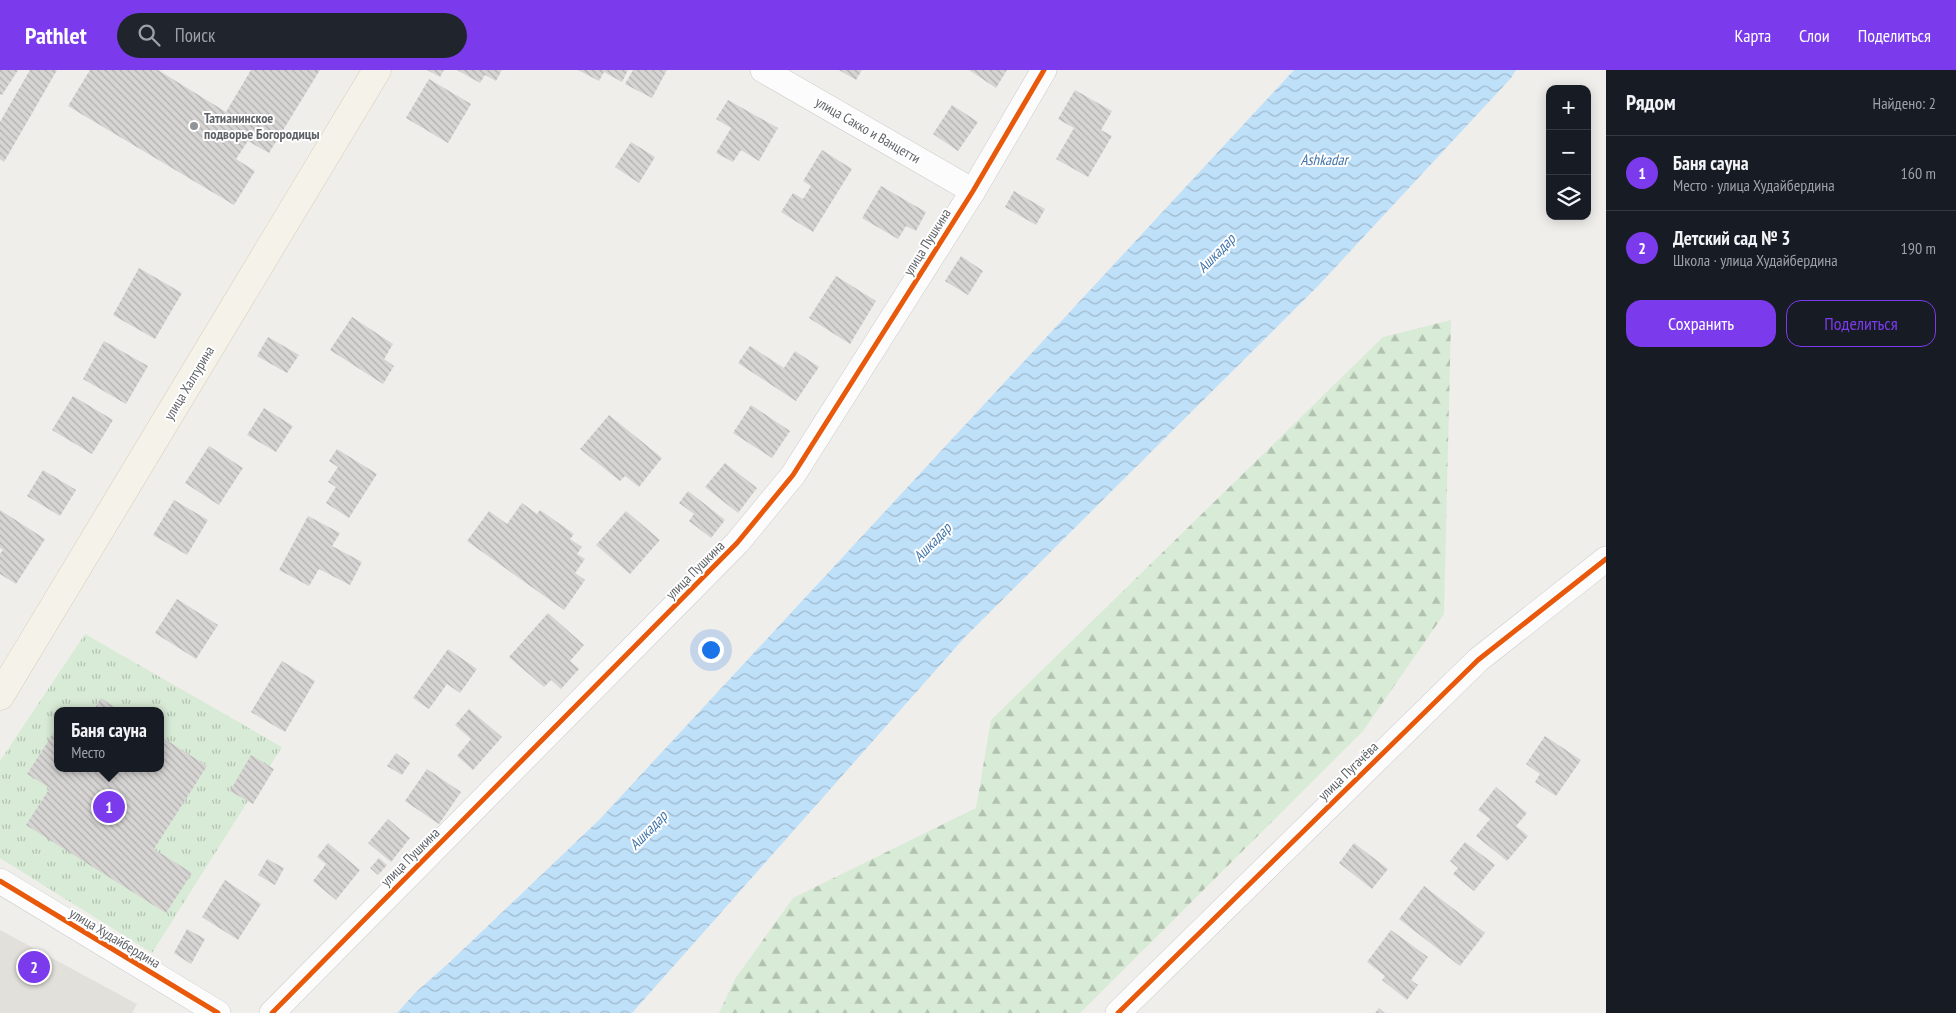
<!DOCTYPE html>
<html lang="ru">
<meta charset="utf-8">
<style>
:root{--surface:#171b24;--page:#20242c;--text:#f1f3f6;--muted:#9ea1a6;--line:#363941;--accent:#7c3aed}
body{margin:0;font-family:"PT Sans Narrow",sans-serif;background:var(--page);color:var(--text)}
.controls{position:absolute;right:15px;top:15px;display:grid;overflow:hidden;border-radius:10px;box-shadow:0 2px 12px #0003}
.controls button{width:45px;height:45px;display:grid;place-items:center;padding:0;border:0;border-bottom:1px solid var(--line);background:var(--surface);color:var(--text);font:25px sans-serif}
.you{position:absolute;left:710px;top:579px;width:18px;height:18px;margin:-12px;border:4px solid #fff;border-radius:50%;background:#1a73e8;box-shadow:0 0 0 8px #1a73e833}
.badge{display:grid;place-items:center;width:32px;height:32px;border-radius:50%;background:var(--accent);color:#fff;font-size:16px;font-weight:700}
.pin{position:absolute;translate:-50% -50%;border:2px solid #fff;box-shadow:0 1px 5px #0006}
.popup{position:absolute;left:54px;top:637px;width:110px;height:65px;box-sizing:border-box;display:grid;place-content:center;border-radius:10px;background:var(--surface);filter:drop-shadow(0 1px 4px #0005);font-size:16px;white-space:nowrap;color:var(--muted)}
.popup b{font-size:19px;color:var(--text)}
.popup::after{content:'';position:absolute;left:50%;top:100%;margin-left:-10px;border:10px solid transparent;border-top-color:var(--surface)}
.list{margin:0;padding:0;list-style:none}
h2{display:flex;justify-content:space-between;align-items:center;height:65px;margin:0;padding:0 20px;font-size:21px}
h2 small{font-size:16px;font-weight:400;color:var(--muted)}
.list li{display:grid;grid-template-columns:32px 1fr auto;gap:15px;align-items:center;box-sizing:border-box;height:75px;padding:0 20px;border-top:1px solid var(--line)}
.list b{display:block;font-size:19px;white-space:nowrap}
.list p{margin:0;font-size:16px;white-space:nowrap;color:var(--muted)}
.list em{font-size:16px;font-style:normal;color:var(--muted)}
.actions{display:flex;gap:10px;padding:15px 20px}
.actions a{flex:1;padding:11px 0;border:1px solid var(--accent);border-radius:15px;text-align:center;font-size:18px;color:var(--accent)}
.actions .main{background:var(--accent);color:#fff}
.icon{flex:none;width:28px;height:28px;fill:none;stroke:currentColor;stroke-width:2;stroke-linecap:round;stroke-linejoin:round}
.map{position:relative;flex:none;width:1606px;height:943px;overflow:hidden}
header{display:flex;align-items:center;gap:30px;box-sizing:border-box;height:70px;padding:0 25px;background:var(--accent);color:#fff}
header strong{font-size:24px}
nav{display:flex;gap:28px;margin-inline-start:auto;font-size:18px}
.search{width:350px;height:45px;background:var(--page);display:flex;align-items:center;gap:12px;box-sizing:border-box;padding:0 18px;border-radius:28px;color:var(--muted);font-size:19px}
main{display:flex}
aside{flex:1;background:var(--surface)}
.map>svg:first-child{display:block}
.education{fill:#e2e0da}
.forest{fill:url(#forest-firs)}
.park{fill:url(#park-tufts);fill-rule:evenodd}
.water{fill:url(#water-waves)}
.building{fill:url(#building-back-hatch)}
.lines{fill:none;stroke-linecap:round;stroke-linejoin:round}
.street-casing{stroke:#cbcccc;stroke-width:26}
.primary-casing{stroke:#d7ceb8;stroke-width:29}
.street{stroke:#fdfcfc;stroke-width:25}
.primary{stroke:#f4f2e9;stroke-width:28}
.cycleway-casing{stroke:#fff;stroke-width:8}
.cycleway{stroke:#e8590c;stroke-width:5}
.poi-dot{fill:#919496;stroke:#fff;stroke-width:2}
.labels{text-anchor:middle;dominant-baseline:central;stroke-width:4;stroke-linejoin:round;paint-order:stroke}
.poi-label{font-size:14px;font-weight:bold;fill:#5f6368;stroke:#fff;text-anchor:start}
.street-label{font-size:14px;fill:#5f6368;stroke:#fff}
.water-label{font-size:15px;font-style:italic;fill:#4174aa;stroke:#fff}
</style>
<header>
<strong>Pathlet</strong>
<div class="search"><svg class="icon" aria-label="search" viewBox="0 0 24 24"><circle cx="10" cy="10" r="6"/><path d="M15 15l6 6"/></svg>Поиск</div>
<nav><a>Карта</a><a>Слои</a><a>Поделиться</a></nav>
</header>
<main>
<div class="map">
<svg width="1606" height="943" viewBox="0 0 1606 943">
<defs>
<pattern id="forest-firs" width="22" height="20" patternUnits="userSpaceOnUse" patternTransform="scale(1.25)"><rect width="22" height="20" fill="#d8ebd6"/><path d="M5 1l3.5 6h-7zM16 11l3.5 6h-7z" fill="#b2c2b1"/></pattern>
<pattern id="park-tufts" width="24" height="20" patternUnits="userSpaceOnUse" patternTransform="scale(1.25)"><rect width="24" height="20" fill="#d8ebd6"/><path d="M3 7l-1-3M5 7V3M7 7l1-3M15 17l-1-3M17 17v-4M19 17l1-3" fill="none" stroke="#b2c2b1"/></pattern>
<pattern id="water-waves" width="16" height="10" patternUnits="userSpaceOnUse" patternTransform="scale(1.25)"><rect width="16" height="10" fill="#bfe0f9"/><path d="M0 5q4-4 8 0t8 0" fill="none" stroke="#9eb9cd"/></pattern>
<pattern id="building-back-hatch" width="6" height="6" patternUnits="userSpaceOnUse" patternTransform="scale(1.25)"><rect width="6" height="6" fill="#d6d5d3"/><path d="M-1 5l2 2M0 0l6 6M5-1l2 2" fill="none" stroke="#b1b0af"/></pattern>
</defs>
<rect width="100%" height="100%" fill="#efeeea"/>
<!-- education -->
<path class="education" d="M0,860L137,934L132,943H0Z"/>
<!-- forest -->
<path class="forest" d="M1451,250L1444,544L1363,661L1080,943H719L735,909L793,828L976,738L991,650L1383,267Z"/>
<!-- park -->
<path class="park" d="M85,564L282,677L152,883L0,788V691ZM58,641H160V698H58Z"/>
<!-- water -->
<path class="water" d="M1294,0H1516L1511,8L1318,216L965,567L632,943H397L415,923L451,891L600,749Z"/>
<!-- building -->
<g class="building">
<path d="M0,0H18L2,25L0,24Z"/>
<path d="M30,0H57L4,92L0,89V52Z"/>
<path d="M90,0H158L226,42L251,0H320L269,83L248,71L236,89L255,101L234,135L68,36Z"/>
<path d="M427,0H444L440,7Z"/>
<path d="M457,0H502L496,11L485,5L480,13Z"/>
<path d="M578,0H628L622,12L604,2L599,11Z"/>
<path d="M633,0H667L652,28L625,14Z"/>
<path d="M839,0H862L856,10Z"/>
<path d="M969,0H1007L996,18Z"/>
<path d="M429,9L471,34L448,73L406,48Z"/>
<path d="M1075,20L1112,41L1101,60L1112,66L1088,107L1056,89L1074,58L1058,49Z"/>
<path d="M728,30L778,58L759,91L741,80L733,92L716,83L731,58L716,49Z"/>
<path d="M952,35L978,52L958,81L933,64Z"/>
<path d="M631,72L655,87L639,113L615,97Z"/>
<path d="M822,80L852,99L813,162L781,142L793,123L803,129L811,116L803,111Z"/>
<path d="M881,116L926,142L916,161L906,156L898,169L862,148Z"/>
<path d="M1014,121L1045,139L1036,155L1005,137Z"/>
<path d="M961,186L983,201L968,225L945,211Z"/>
<path d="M139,198L182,223L155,269L113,245Z"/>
<path d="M836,206L876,231L850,274L809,248Z"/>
<path d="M352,247L393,274L384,289L394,296L383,314L330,280Z"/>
<path d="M268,267L299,285L287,303L257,286Z"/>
<path d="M104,271L148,296L126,334L83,309Z"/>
<path d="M750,276L784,298L795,281L819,297L796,331L738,293Z"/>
<path d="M73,326L113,350L92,384L52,360Z"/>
<path d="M751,335L790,361L772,388L733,363Z"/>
<path d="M264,338L293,356L276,382L247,365Z"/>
<path d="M609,345L662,388L639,417L625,406L620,411L580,379Z"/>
<path d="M209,376L243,398L219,435L185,413Z"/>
<path d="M337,379L377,404L349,448L326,433L336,417L328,412L338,397L329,391Z"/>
<path d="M725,393L757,418L738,443L705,417Z"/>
<path d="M43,400L76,420L60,446L27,426Z"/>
<path d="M688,421L725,450L711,468L689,451L694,444L679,433Z"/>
<path d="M174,430L208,450L187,485L153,465Z"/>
<path d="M522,433L537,444L540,440L574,464L570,469L582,477L577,484L585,489L575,503L585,510L564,540L467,471L489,441L507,454Z"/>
<path d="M0,440L45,469L16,514L0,504V484L3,480L0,478Z"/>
<path d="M626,441L660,470L630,504L596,475Z"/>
<path d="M308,446L340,463L332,476L362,492L350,515L319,499L309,516L279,500Z"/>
<path d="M177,529L218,555L196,589L155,563Z"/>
<path d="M548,543L584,575L570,591L579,599L561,619L551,610L544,617L509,587Z"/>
<path d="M448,579L477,599L460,623L447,614L429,639L413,628Z"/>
<path d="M282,591L315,611L285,662L251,642Z"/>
<path d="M101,628L120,641H93Z"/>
<path d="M469,639L502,667L473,700L457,686L471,669L455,655Z"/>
<path d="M58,656V698H160V666L207,696L154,779L192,803L166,843L26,755L50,718L27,704Z"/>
<path d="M1545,666L1581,690L1556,726L1535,712L1540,704L1526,694Z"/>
<path d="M396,683L410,693L402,705L387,696Z"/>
<path d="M251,685L274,699L253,734L230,721Z"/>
<path d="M427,699L461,722L439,754L405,731Z"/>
<path d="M1496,717L1527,743L1516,756L1528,766L1507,791L1476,766L1490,749L1478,740Z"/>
<path d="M388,749L410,768L391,792L368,773Z"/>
<path d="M1465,772L1495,795L1474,821L1453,804L1458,798L1450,791Z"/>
<path d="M328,773L360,800L336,830L313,811L326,794L317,787Z"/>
<path d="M1354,773L1388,799L1372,819L1339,793Z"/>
<path d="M379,788L387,795L378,805L370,798Z"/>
<path d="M267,789L284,798L275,815L258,805Z"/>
<path d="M225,810L261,834L238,870L202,847Z"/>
<path d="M1424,816L1485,863L1460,896L1399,849Z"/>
<path d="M187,859L205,869L191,894L174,883Z"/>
<path d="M1391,860L1428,887L1411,910L1418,915L1407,930L1382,910L1385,906L1367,892Z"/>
<path d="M1379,938L1385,943H1375Z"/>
</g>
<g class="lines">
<!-- street casing -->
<g class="street-casing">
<g id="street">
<path d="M763,0L973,121"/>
<path d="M0,811L218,943"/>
<path d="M272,943L737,473L793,405L973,121L1044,0"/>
<path d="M1118,943L1478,590L1606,489"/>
</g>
</g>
<!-- primary casing -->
<g class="primary-casing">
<path id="primary" d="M0,626L377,0"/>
</g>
<!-- street -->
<use href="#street" class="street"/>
<!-- primary -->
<use href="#primary" class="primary"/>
<!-- cycleway casing -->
<g class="cycleway-casing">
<g id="cycleway">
<path d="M0,811L218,943"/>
<path d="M272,943L737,473L793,405L973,121L1044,0"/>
<path d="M1118,943L1478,590L1606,489"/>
</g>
</g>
<!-- cycleway -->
<use href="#cycleway" class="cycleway"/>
</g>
<!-- markers -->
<circle class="poi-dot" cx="194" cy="56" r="5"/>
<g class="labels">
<!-- poi labels -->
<g class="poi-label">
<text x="204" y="48">Татианинское<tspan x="204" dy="16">подворье Богородицы</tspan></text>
</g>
<!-- street labels -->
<g class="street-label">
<text transform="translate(868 60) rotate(30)">улица Сакко и Ванцетти</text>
<text transform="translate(927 172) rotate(-58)">улица Пушкина</text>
<text transform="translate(189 313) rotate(-59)">улица Халтурина</text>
<text transform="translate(695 500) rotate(-45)">улица Пушкина</text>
<text transform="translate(1348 701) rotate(-44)">улица Пугачёва</text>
<text transform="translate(410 787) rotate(-45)">улица Пушкина</text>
<text transform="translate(115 868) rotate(31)">улица Худайбердина</text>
</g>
<!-- water labels -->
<g class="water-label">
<text x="1324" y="89">Ashkadar</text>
<text transform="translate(1216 183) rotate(-46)">Ашкадар</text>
<text transform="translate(932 472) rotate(-46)">Ашкадар</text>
<text transform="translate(648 760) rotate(-46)">Ашкадар</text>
</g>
</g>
</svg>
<div class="controls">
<button>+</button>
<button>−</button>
<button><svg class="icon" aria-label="layers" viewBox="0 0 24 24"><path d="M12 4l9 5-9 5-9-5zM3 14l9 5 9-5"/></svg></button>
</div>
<div class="you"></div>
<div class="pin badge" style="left:109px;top:737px">1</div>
<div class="popup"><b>Баня сауна</b>Место</div>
<div class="pin badge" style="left:34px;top:897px">2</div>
</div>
<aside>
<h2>Рядом<small>Найдено: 2</small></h2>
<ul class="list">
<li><span class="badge">1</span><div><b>Баня сауна</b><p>Место · улица Худайбердина</p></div><em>160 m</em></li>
<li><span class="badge">2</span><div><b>Детский сад № 3</b><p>Школа · улица Худайбердина</p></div><em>190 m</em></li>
</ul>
<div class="actions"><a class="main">Сохранить</a><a>Поделиться</a></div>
</aside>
</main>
